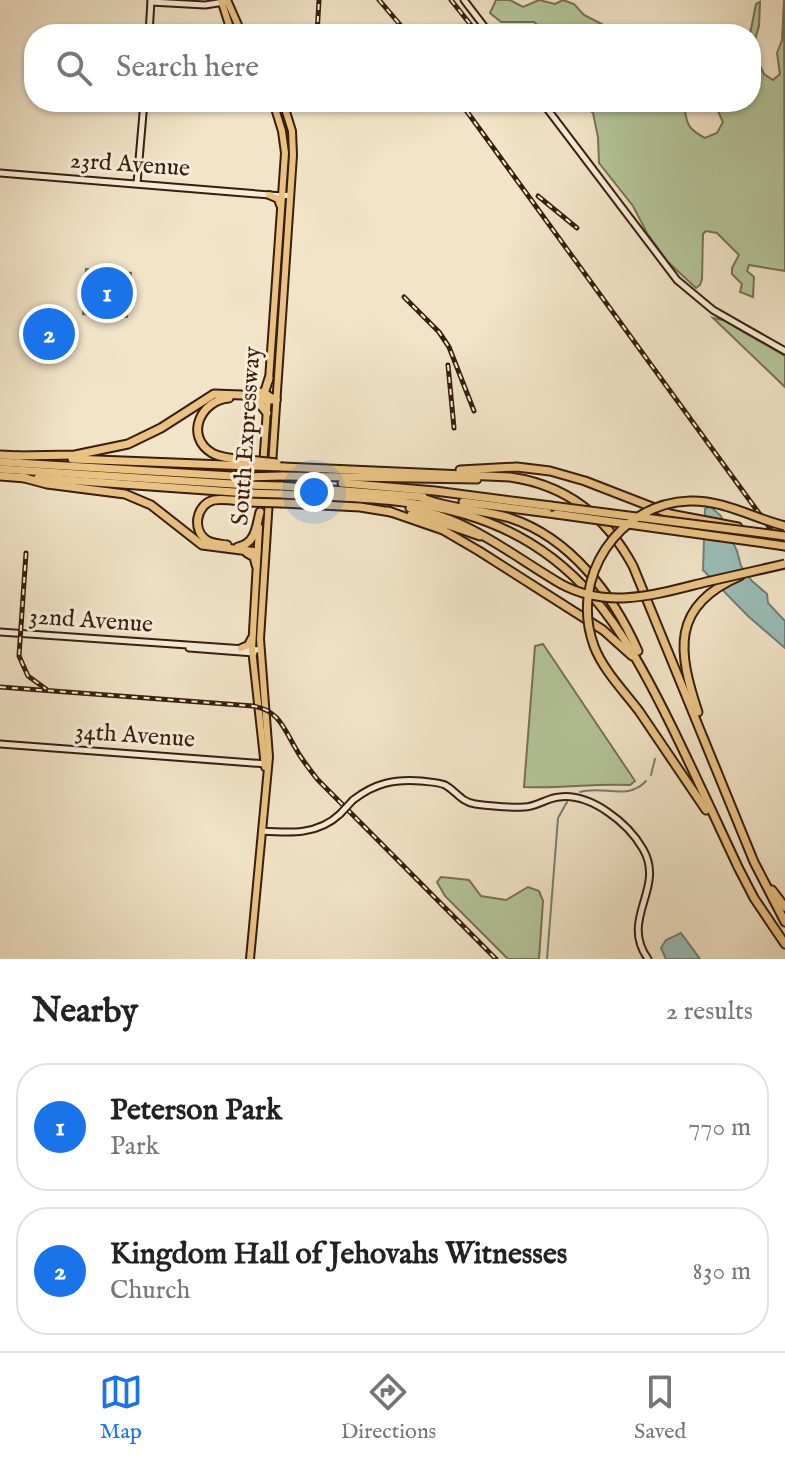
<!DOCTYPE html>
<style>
:root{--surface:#fff;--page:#f6f6f6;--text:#222;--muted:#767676;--line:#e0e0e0;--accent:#1a73e8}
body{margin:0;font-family:"IM FELL English",serif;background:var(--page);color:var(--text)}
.you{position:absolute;left:314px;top:492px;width:28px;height:28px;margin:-20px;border:6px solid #fff;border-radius:50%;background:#1a73e8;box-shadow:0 0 0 12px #1a73e833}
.badge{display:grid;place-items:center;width:52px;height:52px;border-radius:50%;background:var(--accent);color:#fff;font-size:26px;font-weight:700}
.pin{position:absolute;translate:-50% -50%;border:4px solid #fff;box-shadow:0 2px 8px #0006}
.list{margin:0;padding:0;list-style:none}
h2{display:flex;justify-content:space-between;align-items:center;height:104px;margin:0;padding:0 32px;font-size:34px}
h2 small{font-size:26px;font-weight:400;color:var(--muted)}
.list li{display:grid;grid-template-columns:52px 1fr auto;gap:24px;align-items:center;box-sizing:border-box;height:128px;margin:0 16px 16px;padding:0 16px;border:2px solid var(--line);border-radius:32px}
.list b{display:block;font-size:30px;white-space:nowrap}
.list p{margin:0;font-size:26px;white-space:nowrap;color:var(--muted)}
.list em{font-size:26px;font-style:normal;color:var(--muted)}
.icon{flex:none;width:44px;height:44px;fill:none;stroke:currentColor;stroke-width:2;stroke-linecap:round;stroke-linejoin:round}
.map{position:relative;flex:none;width:785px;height:959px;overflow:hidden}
.search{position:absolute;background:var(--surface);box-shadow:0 2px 6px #0004;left:24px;right:24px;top:24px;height:88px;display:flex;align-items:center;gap:20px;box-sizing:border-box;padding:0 28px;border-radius:32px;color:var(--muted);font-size:30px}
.sheet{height:392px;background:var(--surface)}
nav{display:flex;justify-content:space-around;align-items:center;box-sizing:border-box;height:112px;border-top:2px solid var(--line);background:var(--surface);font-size:22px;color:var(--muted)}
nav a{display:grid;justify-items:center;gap:4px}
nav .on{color:var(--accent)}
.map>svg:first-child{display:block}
.green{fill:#b4c59a;stroke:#767154;stroke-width:2}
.water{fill:#9bbeb9;stroke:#737e74;stroke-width:2}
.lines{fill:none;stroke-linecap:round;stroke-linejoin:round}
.stream{stroke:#737e74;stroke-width:2}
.secondary-casing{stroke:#381d0d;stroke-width:9}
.primary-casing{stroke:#381d0d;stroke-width:10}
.highway-casing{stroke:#381d0d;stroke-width:11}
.secondary{stroke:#f7eddb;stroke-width:5}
.primary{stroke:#e9c284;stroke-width:6}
.highway{stroke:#e9c284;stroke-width:7}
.rail-casing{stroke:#381d0d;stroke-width:5}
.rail{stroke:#f7eddb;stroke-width:2;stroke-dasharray:6;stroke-linecap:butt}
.secondary-bridge-casing{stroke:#381d0d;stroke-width:9;stroke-linecap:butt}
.highway-bridge-casing{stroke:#381d0d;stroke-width:11;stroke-linecap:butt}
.secondary-bridge{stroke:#f7eddb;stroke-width:5}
.highway-bridge{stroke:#e9c284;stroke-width:7}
.labels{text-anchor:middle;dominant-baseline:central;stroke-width:6;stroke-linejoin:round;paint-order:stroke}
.street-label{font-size:24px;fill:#381d0d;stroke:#f7eddb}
</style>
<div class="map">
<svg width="785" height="959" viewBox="0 0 785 959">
<rect width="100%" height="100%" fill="#f2e4c8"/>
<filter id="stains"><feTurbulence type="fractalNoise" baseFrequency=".0025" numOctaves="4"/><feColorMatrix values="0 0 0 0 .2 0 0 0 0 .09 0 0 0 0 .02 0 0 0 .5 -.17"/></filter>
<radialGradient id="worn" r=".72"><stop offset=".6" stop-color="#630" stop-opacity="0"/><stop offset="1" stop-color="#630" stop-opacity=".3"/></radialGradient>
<!-- green -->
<g class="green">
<path d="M496,0H510L523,7L539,0L555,4L563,0L574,4L584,15L621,34H548L534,22H501L490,13Z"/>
<path d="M784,0L785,271L749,265L747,271L754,277L753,297L740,292L742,284L732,274V268L739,255L717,233L706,231L703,234L702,279L700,285L696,288L668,262L647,233L633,206L599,163L598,137L593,113L581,103L563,108L551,102H683C688,122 684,127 705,138L717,133L723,122L718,111L709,102H721L730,107L735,102H751L750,34L756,4L760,2L759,26L752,50L764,74L773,80L780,74L777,53L782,40Z"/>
<path d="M86,269L131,273L127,317L83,314Z"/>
<path d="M713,318L723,320L785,356V387Z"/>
<path d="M543,644L635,781L630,785C594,783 559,789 524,787L535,646Z"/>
<path d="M441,877L469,880L481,896L506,900L528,887L539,891L543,901L539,959H508L445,896L437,882Z"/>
</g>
<!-- water -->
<g class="water">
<path d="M710,506L721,516L737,551L741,566L752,581L767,594L768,603L785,621V648L748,616L703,570L705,509Z"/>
<path d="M681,933L700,959H666L661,948L666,940Z"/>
</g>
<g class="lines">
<!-- stream -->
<g class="stream">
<path d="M651,775L655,759"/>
<path d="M580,792C603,785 628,801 646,781"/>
<path d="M547,959L558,818L567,802"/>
</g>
<!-- secondary casing -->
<g class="secondary-casing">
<g id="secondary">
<path d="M464,0L490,34"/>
<path d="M151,2L205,5L224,2"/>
<path d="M149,34L151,0"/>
<path d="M542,102L677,280L713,310L785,351"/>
<path d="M0,173L282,196L290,195"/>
<path d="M137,183L144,102"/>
<path d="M0,632L260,650"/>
<path d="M189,648L254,653"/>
<path d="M0,744L267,764"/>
<path d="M353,800C375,783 394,779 421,781C429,782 438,782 445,785C456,791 461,802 475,804C491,806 508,808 524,807C536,807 547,798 559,797C591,793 628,823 643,849C666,889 619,918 648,959"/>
<path d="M262,831C290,833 318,835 340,814"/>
</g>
</g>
<!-- primary casing -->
<g class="primary-casing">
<g id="primary">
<path d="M221,0L232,34"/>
<path d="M227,0L242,34"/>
<path d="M269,195L278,199L280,205"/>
<path d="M269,380L285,153L282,131L273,102"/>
<path d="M262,480L268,395"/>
<path d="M271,480L293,155L292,131L283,102"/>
<path d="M259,527L252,649L265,767"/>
<path d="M241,648L248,645L251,639"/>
<path d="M250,959L269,757L260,639L269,499"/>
</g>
</g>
<!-- highway casing -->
<g class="highway-casing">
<g id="highway">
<path d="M257,394L265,391L269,378"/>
<path d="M229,398C201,400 184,436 212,453C223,459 238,459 250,460"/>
<path d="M249,400H276"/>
<path d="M258,402L267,413"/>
<path d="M0,455L20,456"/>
<path d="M17,456L75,455L128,444L161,428L214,394L268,396L276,400"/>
<path d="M72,459L250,466"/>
<path d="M0,462L249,477"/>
<path d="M283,467L510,477C567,485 606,516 633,566L754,862L785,922"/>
<path d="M0,469L248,485"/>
<path d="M460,470L517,467L550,471L585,481L670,514L738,527"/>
<path d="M0,476L26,478"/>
<path d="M282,476L477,479"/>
<path d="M21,477L47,484L125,494L151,505L202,545L257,552"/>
<path d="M38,478L248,493"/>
<path d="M342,483L435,491L551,506"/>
<path d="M281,486L423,497"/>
<path d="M281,494C342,498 408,497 467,515C577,548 623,628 671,725C694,772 716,820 738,867L754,898L785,944"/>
<path d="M420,497C448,509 481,509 510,518C571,538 613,595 638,651"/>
<path d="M463,502L556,514"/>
<path d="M282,503L360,507L391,512"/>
<path d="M410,508C470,519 510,554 561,584"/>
<path d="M388,511L443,530L479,551L603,630L632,656"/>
<path d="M411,515L431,519L480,536"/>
<path d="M227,545C221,544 214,544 208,541C191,531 196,504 214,500C224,498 237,501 247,502"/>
<path d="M238,547C256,543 256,527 260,512"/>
<path d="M247,553L254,557L256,565"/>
<path d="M639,711L706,810"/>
<path d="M698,712C678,652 670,606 740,576"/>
<path d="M772,890L785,907"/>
</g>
</g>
<!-- secondary -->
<use href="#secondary" class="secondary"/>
<!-- primary -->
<use href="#primary" class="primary"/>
<!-- highway -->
<use href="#highway" class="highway"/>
<!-- rail casing -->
<g class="rail-casing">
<g id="rail">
<path d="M379,0L408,34"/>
<path d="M451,0L478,34"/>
<path d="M317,34L319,0"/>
<path d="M460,102L785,549"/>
<path d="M538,196L577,228"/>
<path d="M404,297L439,332L449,347L474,411"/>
<path d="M448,365L454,428"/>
<path d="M26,553L19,656L28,676L46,689"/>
<path d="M0,687L253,706C279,710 284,729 296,749C302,760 310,770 318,780L496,959"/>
</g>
</g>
<!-- rail -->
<use href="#rail" class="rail"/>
<!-- secondary-bridge casing -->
<g class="secondary-bridge-casing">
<path id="secondary-bridge" d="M340,814L353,800"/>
</g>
<!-- highway-bridge casing -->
<g class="highway-bridge-casing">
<g id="highway-bridge">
<path d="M250,460L277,463"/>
<path d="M250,466L283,467"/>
<path d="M249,477L282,476"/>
<path d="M248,485L281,486"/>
<path d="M248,493L281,494"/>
<path d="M247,502L282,503"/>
<path d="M551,506L785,536"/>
<path d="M556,514L785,546"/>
<path d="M561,584C609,610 657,594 706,582C732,576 759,570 785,564"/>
<path d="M639,711C624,691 603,670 594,646C569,578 618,503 690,501C724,500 753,518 785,526"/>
</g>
</g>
<!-- secondary-bridge -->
<use href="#secondary-bridge" class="secondary-bridge"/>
<!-- highway-bridge -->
<use href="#highway-bridge" class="highway-bridge"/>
</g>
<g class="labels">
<!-- street labels -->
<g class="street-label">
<text transform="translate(130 165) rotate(4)">23rd Avenue</text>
<text transform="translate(247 436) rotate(-86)">South Expressway</text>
<text transform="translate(91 621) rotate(4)">32nd Avenue</text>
<text transform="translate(135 736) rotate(4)">34th Avenue</text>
</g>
</g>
<rect width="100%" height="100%" filter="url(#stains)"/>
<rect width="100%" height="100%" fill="url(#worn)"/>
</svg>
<div class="you"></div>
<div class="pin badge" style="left:107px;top:293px">1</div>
<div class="pin badge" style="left:49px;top:334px">2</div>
<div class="search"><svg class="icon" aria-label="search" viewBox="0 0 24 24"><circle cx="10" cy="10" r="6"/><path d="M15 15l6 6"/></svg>Search here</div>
</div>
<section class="sheet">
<h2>Nearby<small>2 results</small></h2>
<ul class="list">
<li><span class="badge">1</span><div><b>Peterson Park</b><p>Park</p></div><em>770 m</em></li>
<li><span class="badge">2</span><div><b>Kingdom Hall of Jehovahs Witnesses</b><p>Church</p></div><em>830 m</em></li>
</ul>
</section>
<nav>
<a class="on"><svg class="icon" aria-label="map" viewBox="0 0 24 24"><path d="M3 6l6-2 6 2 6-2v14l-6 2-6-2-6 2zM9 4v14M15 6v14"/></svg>Map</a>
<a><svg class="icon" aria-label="directions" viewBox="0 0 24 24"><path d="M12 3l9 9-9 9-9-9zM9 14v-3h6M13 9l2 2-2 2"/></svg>Directions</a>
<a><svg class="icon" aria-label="saved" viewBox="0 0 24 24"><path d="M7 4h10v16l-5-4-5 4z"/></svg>Saved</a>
</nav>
